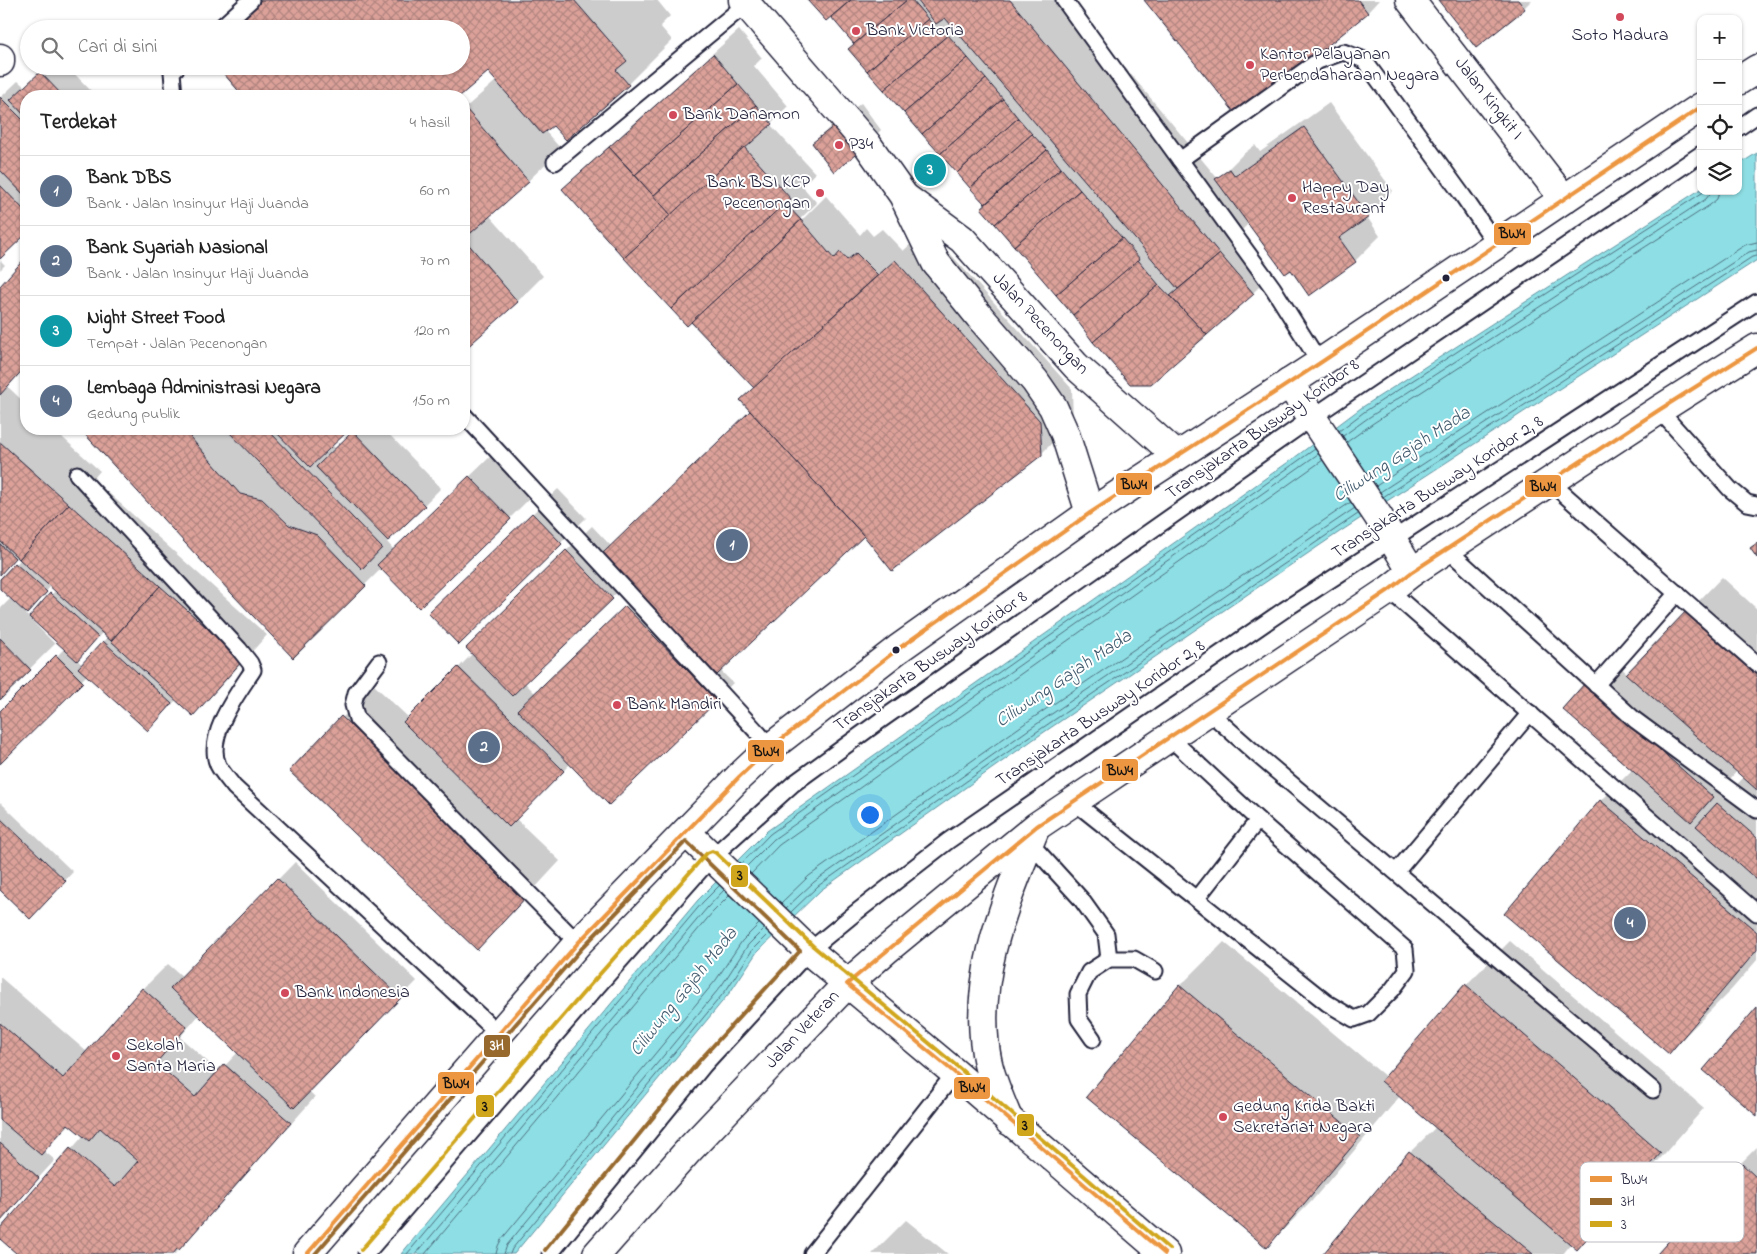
<!DOCTYPE html>
<html lang="id">
<meta charset="utf-8">
<style>
:root{--surface:#fff;--page:#f2f2f2;--text:#222;--muted:#767676;--line:#e0e0e0;--accent:#d1495b}
body{margin:0;font-family:"Indie Flower",sans-serif;background:var(--page);color:var(--text)}
.controls{position:absolute;right:15px;top:15px;display:grid;overflow:hidden;border-radius:10px;box-shadow:0 1px 4px #0004}
.controls button{width:45px;height:45px;display:grid;place-items:center;padding:0;border:0;border-bottom:1px solid var(--line);background:var(--surface);color:var(--text);font:25px sans-serif}
.you{position:absolute;left:869px;top:814px;width:18px;height:18px;margin:-12px;border:4px solid #fff;border-radius:50%;background:#1a73e8;box-shadow:0 0 0 8px #1a73e833}
.badge{display:grid;place-items:center;width:32px;height:32px;border-radius:50%;background:var(--accent);color:#fff;font-size:16px;font-weight:700}
.pin{position:absolute;translate:-50% -50%;border:2px solid #fff;box-shadow:0 1px 5px #0006}
.list{margin:0;padding:0;list-style:none}
h2{display:flex;justify-content:space-between;align-items:center;height:65px;margin:0;padding:0 20px;font-size:21px}
h2 small{font-size:16px;font-weight:400;color:var(--muted)}
.list li{display:grid;grid-template-columns:32px 1fr auto;gap:15px;align-items:center;box-sizing:border-box;height:70px;padding:0 20px;border-top:1px solid var(--line)}
.list b{display:block;font-size:19px;white-space:nowrap}
.list p{margin:0;font-size:16px;white-space:nowrap;color:var(--muted)}
.list em{font-size:16px;font-style:normal;color:var(--muted)}
.icon{flex:none;width:28px;height:28px;fill:none;stroke:currentColor;stroke-width:2;stroke-linecap:round;stroke-linejoin:round}
.map{position:relative;flex:none;width:1757px;height:1254px;overflow:hidden}
.search{position:absolute;background:var(--surface);box-shadow:0 1px 4px #0004;left:20px;top:20px;width:450px;height:55px;display:flex;align-items:center;gap:12px;box-sizing:border-box;padding:0 18px;border-radius:28px;color:var(--muted);font-size:19px}
.panel{position:absolute;background:var(--surface);box-shadow:0 1px 4px #0004;left:20px;top:90px;width:450px;height:345px;border-radius:20px}
.map>svg:first-child{display:block}
.water{fill:#8edfe5;stroke:#6393a1}
.shadow{fill:#0003;fill-rule:evenodd}
.lines{fill:none;stroke-linecap:round;stroke-linejoin:round}
.shore{stroke:#4d6e7f;stroke-width:1}
.building{fill:url(#building-cross-hatch);stroke:#22223b}
.service-casing{stroke:#22223b;stroke-width:19}
.minor-casing{stroke:#22223b;stroke-width:31}
.tertiary-casing{stroke:#22223b;stroke-width:31}
.secondary-casing{stroke:#22223b;stroke-width:31}
.service{stroke:#fff;stroke-width:15}
.minor{stroke:#fff;stroke-width:28}
.tertiary{stroke:#fff;stroke-width:28}
.secondary{stroke:#fff;stroke-width:28}
.bus-1-casing{stroke:#fff;stroke-width:8}
.bus-2-casing{stroke:#fff;stroke-width:8}
.bus-3-casing{stroke:#fff;stroke-width:8}
.bus-1{stroke:#ec9641;stroke-width:4}
.bus-2{stroke:#97692d;stroke-width:4}
.bus-3{stroke:#d0a61d;stroke-width:4}
.poi-dot{fill:#d1495b;stroke:#fff;stroke-width:2}
.bus-dot{fill:#22223b;stroke:#fff;stroke-width:2}
.labels{text-anchor:middle;dominant-baseline:central;stroke-width:4;stroke-linejoin:round;paint-order:stroke}
.poi-label{font-size:18px;fill:#22223b;stroke:#fff;text-anchor:start}
.street-label{font-size:18px;fill:#22223b;stroke:#fff}
.water-label{font-size:19px;font-style:italic;fill:#425b6e;stroke:#fff}
.key{fill:#fff;stroke:#bdbdc4;stroke-width:1}
.key-label{font-size:14px;fill:#22223b}
.line-badge{stroke:#fff;stroke-width:2}
.badge-label{font-size:14px;text-anchor:middle;font-weight:bold;fill:#fff}
.pale-badge-label{font-size:14px;text-anchor:middle;font-weight:bold;fill:#111}
</style>
<div class="map">
<svg width="1757" height="1254" viewBox="0 0 1757 1254">
<defs>
<pattern id="building-cross-hatch" width="8" height="8" patternUnits="userSpaceOnUse" patternTransform="scale(1.25)"><rect width="8" height="8" fill="#dca29a"/><path d="M0 0l8 8M0 8l8-8" fill="none" stroke="#b2847f"/></pattern>
</defs>
<rect width="100%" height="100%" fill="#fff"/>
<filter id="ink" filterUnits="userSpaceOnUse"><feTurbulence type="fractalNoise" baseFrequency=".02" numOctaves="2"/><feDisplacementMap in="SourceGraphic" scale="10" xChannelSelector="R" yChannelSelector="G"/><feConvolveMatrix kernelMatrix="1 2 1 2 8 2 1 2 1" color-interpolation-filters="sRGB"/></filter>
<g filter="url(#ink)">
<!-- water -->
<path class="water" d="M1757,153V260L1341,531L1034,739L821,890L757,952L731,991L514,1254H401L698,900L767,831L1294,458L1361,408L1701,189V191H1738V165Z"/>
<!-- shadow -->
<g class="shadow">
<path d="M256,0H657L670,16L660,26L672,40L628,84L566,138L553,124L545,131L561,149L528,181L489,215L543,276L518,301L464,348V109L497,80L488,70L458,96H245L219,66H461V29H227Z"/>
<path d="M809,0H1069L1218,179L1242,155L1255,145L1260,152L1329,103L1393,191L1367,217L1380,236L1355,261L1310,294L1291,268L1249,223L1236,236L1270,276L1253,293L1151,382L986,204L850,49L855,44L833,17L837,13Z"/>
<path d="M1146,0H1379L1368,12L1239,116Z"/>
<path d="M1440,0H1532L1524,8Z"/>
<path d="M739,30L762,58L754,66L788,106L770,124L815,173L802,186L817,203L799,220V223L826,196L860,235L866,228L873,236L882,229L903,251L928,229L1072,389L1073,422L1041,454L864,534L720,670L733,683L609,804L571,763L516,819L560,861L509,916L291,771L374,685L409,718L473,653L492,623L592,526L611,546L751,411L755,387L564,189L589,164ZM629,581L640,593L535,693L524,682Z"/>
<path d="M47,66H67L96,96H26V232L0,258V98L18,81L25,87Z"/>
<path d="M861,103L881,130L865,146L814,143L830,127Z"/>
<path d="M26,258V367L8,387L26,404V429H53L100,471L93,479L267,635L218,689L193,714L177,699L165,712L88,674L0,762V713L65,648L35,620L33,622L55,644L0,698V609L11,598L0,588V581L21,559L17,556L0,574V287ZM51,586L56,590L30,618L25,614ZM103,632L108,637L82,665L77,659Z"/>
<path d="M0,260L5,265L0,270Z"/>
<path d="M82,429H348L332,445L336,449L357,429H384L441,488L387,542L394,550L495,452L535,493L510,518L382,568L293,656L233,593Z"/>
<path d="M558,489L586,518L459,643L455,589Z"/>
<path d="M1722,577L1757,609V960L1732,989L1669,1052L1506,914L1601,801L1633,769L1586,684L1611,659L1628,674ZM1737,771L1744,777L1729,793L1722,788Z"/>
<path d="M0,802L73,872L30,917L0,889Z"/>
<path d="M295,862L417,981L309,1091L315,1097L175,1254H19L0,1238V1230L84,1135L70,1124L44,1151L55,1160L0,1220V977L87,1052L143,989L168,964L183,977ZM200,1014L238,1052L219,1072L180,1037Z"/>
<path d="M1510,941L1704,1108L1621,1204L1577,1248L1571,1244L1563,1254H1325L1410,1152L1436,1127L1400,1096L1311,1202L1267,1246L1180,986L1224,942L1386,1077L1466,985Z"/>
<path d="M1757,1147V1254H1659L1741,1163Z"/>
<path d="M906,1220L948,1254H872Z"/>
</g>
<g class="lines">
<!-- shore -->
<g class="shore">
<path d="M1339,431L1364,412L1705,191"/>
<path d="M1343,436L1368,418L1706,199L1712,191"/>
<path d="M1347,442L1372,424L1710,205L1717,199L1719,191"/>
<path d="M1376,486L1745,245L1757,242"/>
<path d="M1380,492L1749,252L1757,250"/>
<path d="M1383,497L1752,257L1757,256"/>
<path d="M741,864L770,834L1315,449"/>
<path d="M745,868L774,839L1318,454"/>
<path d="M751,874L779,845L1323,460"/>
<path d="M781,903L809,876L1024,724L1351,502"/>
<path d="M786,908L814,882L1028,730L1355,508"/>
<path d="M791,912L818,886L1032,735L1358,514"/>
<path d="M407,1254L702,903L720,885"/>
<path d="M416,1254L707,908L724,890"/>
<path d="M425,1254L712,913L730,895"/>
<path d="M496,1254L498,1246L501,1240L716,980L742,941L759,924"/>
<path d="M504,1254L507,1245L722,985L748,945L764,929"/>
<path d="M510,1254L512,1249L727,989L753,949L769,933"/>
</g>
</g>
<!-- building -->
<g class="building">
<path d="M260,0H574L627,61L616,70L629,85L566,140L553,126L542,134L488,72L460,96H243L217,66H461V29H227Z"/>
<path d="M807,0H851L826,21Z"/>
<path d="M851,0H907L854,44L831,17Z"/>
<path d="M907,0H912L928,19L867,71L848,49Z"/>
<path d="M917,0H1010L1220,254L1178,289L945,18L936,24Z"/>
<path d="M1144,0H1358L1368,13L1239,118Z"/>
<path d="M1438,0H1518L1525,9L1476,48Z"/>
<path d="M928,19L937,30L941,27L948,35L884,90L867,71Z"/>
<path d="M948,35L968,58L904,113L884,90Z"/>
<path d="M713,54L738,84L635,175L609,147Z"/>
<path d="M968,58L986,79L922,134L904,113Z"/>
<path d="M40,72L63,96H26V117L10,100Z"/>
<path d="M986,79L1003,99L940,154L922,134Z"/>
<path d="M738,84L756,105L653,196L635,175Z"/>
<path d="M0,97L26,123V197L0,170Z"/>
<path d="M1003,99L1018,118L957,173L940,154Z"/>
<path d="M756,105L772,124L671,215L653,196Z"/>
<path d="M466,109L529,182L464,239V111Z"/>
<path d="M1018,118L1032,134L970,188L957,173Z"/>
<path d="M843,119L865,147L834,172L812,143Z"/>
<path d="M1304,127L1369,217L1339,238L1356,262L1309,296L1291,270L1285,274L1215,179L1230,169L1235,176Z"/>
<path d="M1032,134L1047,150L985,204L970,188Z"/>
<path d="M609,147L671,215L624,258L562,189Z"/>
<path d="M744,147L791,199L671,309L624,258Z"/>
<path d="M1047,150L1061,168L995,224L981,208Z"/>
<path d="M1061,168L1080,190L1014,246L995,224Z"/>
<path d="M0,185L26,212V234L0,259Z"/>
<path d="M1080,190L1122,238L1056,295L1014,246Z"/>
<path d="M785,203L801,220L687,326L671,309Z"/>
<path d="M801,220L834,259L840,252L847,260L856,253L878,275L754,388L691,322Z"/>
<path d="M1122,238L1140,259L1073,315L1056,295Z"/>
<path d="M464,239L518,302L464,350Z"/>
<path d="M1220,254L1254,294L1207,335L1170,296Z"/>
<path d="M26,257V366L0,395V286Z"/>
<path d="M895,260L1040,421L1042,455L892,571L864,536L740,400Z"/>
<path d="M1138,260L1159,285L1093,342L1073,315Z"/>
<path d="M1159,285L1207,335L1151,384H1130L1093,342Z"/>
<path d="M750,411L864,536L717,675L602,554Z"/>
<path d="M80,429H183L240,494L262,499L289,525L317,535L366,586L293,658L232,594Z"/>
<path d="M226,429H267L382,548L362,569Z"/>
<path d="M273,429H346L348,431L310,467Z"/>
<path d="M353,431L425,506L388,541L316,467Z"/>
<path d="M0,442L69,504L19,559L0,541Z"/>
<path d="M469,476L511,519L419,608L377,565Z"/>
<path d="M69,504L160,586L111,641L19,559Z"/>
<path d="M532,513L562,544L459,645L428,613Z"/>
<path d="M1757,543V558L1750,548Z"/>
<path d="M0,544L15,558L0,575Z"/>
<path d="M566,550L613,599L512,696L466,648Z"/>
<path d="M15,563L47,592L27,614L0,589V579Z"/>
<path d="M160,586L243,660L193,716L111,641Z"/>
<path d="M50,593L98,637L77,661L29,617Z"/>
<path d="M625,606L717,701L609,805L517,710Z"/>
<path d="M1689,608L1757,670V790L1626,674Z"/>
<path d="M0,638L31,670L0,700Z"/>
<path d="M103,641L172,704L148,731L78,668Z"/>
<path d="M56,655L83,682L0,764V711Z"/>
<path d="M458,667L564,771L509,827L403,722Z"/>
<path d="M1585,683L1713,797L1691,822L1562,709Z"/>
<path d="M341,716L529,894L477,950L289,771Z"/>
<path d="M1600,800L1757,932V950L1669,1054L1504,914Z"/>
<path d="M1717,803L1757,838V880L1696,826Z"/>
<path d="M0,818L66,881L30,919L0,890Z"/>
<path d="M277,878L401,998L294,1108L170,988Z"/>
<path d="M1465,984L1661,1153L1577,1250L1381,1081Z"/>
<path d="M1179,985L1360,1137L1267,1248L1086,1097Z"/>
<path d="M142,988L187,1027L156,1063L195,1097L224,1064L291,1123L179,1250L177,1249L173,1254H17L0,1239V1229L70,1148L115,1187L138,1161L100,1128L89,1141L68,1124L41,1155L0,1120V1023L63,1078Z"/>
<path d="M1757,1007V1116L1703,1070Z"/>
<path d="M0,1143L39,1178L0,1222Z"/>
<path d="M1409,1151L1533,1254H1323Z"/>
<path d="M1740,1162L1757,1178V1254H1657Z"/>
</g>
<g class="lines">
<!-- service casing -->
<g class="service-casing">
<g id="service">
<path d="M1064,0L1273,288L1320,363"/>
<path d="M219,29L251,0"/>
<path d="M174,96L172,72L178,66"/>
<path d="M1738,128L1757,115"/>
<path d="M1180,160L1318,61L1343,52L1364,60L1463,196L1496,244"/>
<path d="M555,162L746,4"/>
<path d="M1659,410L1730,489L1747,503L1757,505"/>
<path d="M464,415L771,747"/>
<path d="M77,474L239,649L250,663L253,670C238,693 205,736 218,765C222,773 229,780 234,787L499,1034"/>
<path d="M1550,482L1757,664"/>
<path d="M1448,550L1635,720L1757,810"/>
<path d="M1389,590L1757,913"/>
<path d="M379,662L356,693L353,705L357,719L578,943"/>
<path d="M1596,685L1677,593"/>
<path d="M1208,711L1255,753L1653,1090"/>
<path d="M1073,801L1327,1003L1354,1019L1368,1014L1392,990L1407,970L1405,949L1258,820L1169,737"/>
<path d="M1030,843L1081,899L1106,934L1109,959"/>
<path d="M1396,872L1530,713"/>
<path d="M1197,898L1258,820"/>
<path d="M1093,1039L1079,1019L1078,994L1089,972L1109,959H1134L1155,971"/>
<path d="M366,1254L596,988L712,857L793,784L881,720L1313,417L1701,154"/>
<path d="M550,1254L704,1065L809,951L854,914L948,841L1284,610L1757,302"/>
<path d="M812,1254L955,1073"/>
</g>
</g>
<!-- minor casing -->
<g class="minor-casing">
<g id="minor">
<path d="M1410,0L1564,199"/>
<path d="M0,58V62"/>
</g>
</g>
<!-- tertiary casing -->
<g class="tertiary-casing">
<g id="tertiary">
<path d="M743,0L867,144L903,195L936,263L979,316L1035,381L1053,407L1065,434L1090,513"/>
<path d="M906,198L962,239L1076,366L1176,455"/>
<path d="M686,832L809,951L955,1073L1165,1254"/>
</g>
</g>
<!-- secondary casing -->
<g class="secondary-casing">
<g id="secondary">
<path d="M1738,81L1757,69"/>
<path d="M1289,383L1378,516L1412,572"/>
<path d="M1009,1121C1001,1102 993,1084 988,1064C970,982 1005,903 1035,829"/>
<path d="M307,1254L578,943L739,777L771,747L898,649L1090,513L1320,363L1701,107"/>
<path d="M597,1254L688,1151L847,984L886,950L1037,826L1389,590L1412,572L1659,410L1757,348"/>
</g>
</g>
<!-- service -->
<use href="#service" class="service"/>
<!-- minor -->
<use href="#minor" class="minor"/>
<!-- tertiary -->
<use href="#tertiary" class="tertiary"/>
<!-- secondary -->
<use href="#secondary" class="secondary"/>
<!-- bus-1 casing -->
<g class="bus-1-casing">
<g id="bus-1">
<path d="M307,1254L578,943L739,777L771,747L898,649L1090,513L1320,363L1701,107"/>
<path d="M1165,1254L955,1073L847,984L1037,826L1389,590L1412,572L1659,410L1757,348"/>
</g>
</g>
<!-- bus-2 casing -->
<g class="bus-2-casing">
<path id="bus-2" d="M315,1254L583,947L686,841L800,951L699,1061L545,1250"/>
</g>
<!-- bus-3 casing -->
<g class="bus-3-casing">
<path id="bus-3" d="M361,1250L591,984L707,853L712,851L716,853L813,946L959,1068L1169,1249"/>
</g>
<!-- bus-1 -->
<use href="#bus-1" class="bus-1"/>
<!-- bus-2 -->
<use href="#bus-2" class="bus-2"/>
<!-- bus-3 -->
<use href="#bus-3" class="bus-3"/>
</g>
</g>
<!-- markers -->
<g class="poi-dot">
<circle cx="1620" cy="17" r="5"/>
<circle cx="856" cy="31" r="5"/>
<circle cx="1250" cy="65" r="5"/>
<circle cx="673" cy="115" r="5"/>
<circle cx="839" cy="145" r="5"/>
<circle cx="820" cy="193" r="5"/>
<circle cx="1292" cy="198" r="5"/>
<circle cx="617" cy="705" r="5"/>
<circle cx="285" cy="993" r="5"/>
<circle cx="116" cy="1056" r="5"/>
<circle cx="1223" cy="1117" r="5"/>
</g>
<g class="bus-dot">
<circle cx="1446" cy="278" r="4.5"/>
<circle cx="896" cy="650" r="4.5"/>
</g>
<g class="labels">
<!-- poi labels -->
<g class="poi-label">
<text x="866" y="31">Bank Victoria</text>
<text x="1620" y="36" text-anchor="middle">Soto Madura</text>
<text x="1260" y="55">Kantor Pelayanan<tspan x="1260" dy="21">Perbendaharaan Negara</tspan></text>
<text x="683" y="115">Bank Danamon</text>
<text x="849" y="145">P34</text>
<text x="810" y="183" text-anchor="end">Bank BSI KCP<tspan x="810" dy="21">Pecenongan</tspan></text>
<text x="1302" y="188">Happy Day<tspan x="1302" dy="21">Restaurant</tspan></text>
<text x="627" y="705">Bank Mandiri</text>
<text x="295" y="993">Bank Indonesia</text>
<text x="126" y="1046">Sekolah<tspan x="126" dy="21">Santa Maria</tspan></text>
<text x="1233" y="1107">Gedung Krida Bakti<tspan x="1233" dy="21">Sekretariat Negara</tspan></text>
</g>
<!-- street labels -->
<g class="street-label">
<text transform="translate(1488 99) rotate(52)">Jalan Kingkit I</text>
<text transform="translate(1040 324) rotate(47)">Jalan Pecenongan</text>
<text transform="translate(1263 430) rotate(-35)">Transjakarta Busway Koridor 8</text>
<text transform="translate(1438 488) rotate(-33)">Transjakarta Busway Koridor 2, 8</text>
<text transform="translate(931 662) rotate(-35)">Transjakarta Busway Koridor 8</text>
<text transform="translate(1101 714) rotate(-34)">Transjakarta Busway Koridor 2, 8</text>
<text transform="translate(803 1030) rotate(-47)">Jalan Veteran</text>
</g>
<!-- water labels -->
<g class="water-label">
<text transform="translate(1402 455) rotate(-33)">Ciliwung Gajah Mada</text>
<text transform="translate(1064 679) rotate(-34)">Ciliwung Gajah Mada</text>
<text transform="translate(684 992) rotate(-51)">Ciliwung Gajah Mada</text>
</g>
</g>
<!-- legend -->
<rect x="1580" y="1162" width="164" height="80" rx="8" class="key"/>
<rect x="1590" y="1176" width="22" height="6" fill="#ec9641"/>
<rect x="1590" y="1198" width="22" height="7" fill="#97692d"/>
<rect x="1590" y="1221" width="22" height="6" fill="#d0a61d"/>
<g class="key-label">
<text x="1621" y="1184">BW4</text>
<text x="1621" y="1206">3H</text>
<text x="1621" y="1229">3</text>
</g>
<g class="line-badge">
<rect x="1493" y="222" width="39" height="24" rx="5" fill="#ec9641"/>
<rect x="1115" y="472" width="38" height="24" rx="5" fill="#ec9641"/>
<rect x="1524" y="474" width="38" height="24" rx="5" fill="#ec9641"/>
<rect x="747" y="739" width="38" height="24" rx="5" fill="#ec9641"/>
<rect x="1101" y="758" width="38" height="24" rx="5" fill="#ec9641"/>
<rect x="730" y="864" width="19" height="24" rx="5" fill="#d0a61d"/>
<rect x="483" y="1034" width="28" height="24" rx="5" fill="#97692d"/>
<rect x="437" y="1071" width="38" height="24" rx="5" fill="#ec9641"/>
<rect x="953" y="1076" width="38" height="24" rx="5" fill="#ec9641"/>
<rect x="475" y="1094" width="20" height="24" rx="5" fill="#d0a61d"/>
<rect x="1016" y="1113" width="19" height="24" rx="5" fill="#d0a61d"/>
</g>
<g class="badge-label">
<text x="497" y="1050">3H</text>
</g>
<g class="pale-badge-label">
<text x="1512" y="238">BW4</text>
<text x="1134" y="489">BW4</text>
<text x="1543" y="491">BW4</text>
<text x="766" y="756">BW4</text>
<text x="1120" y="775">BW4</text>
<text x="740" y="880">3</text>
<text x="456" y="1088">BW4</text>
<text x="972" y="1092">BW4</text>
<text x="485" y="1111">3</text>
<text x="1025" y="1130">3</text>
</g>
</svg>
<div class="controls">
<button>+</button>
<button>−</button>
<button><svg class="icon" aria-label="locate" viewBox="0 0 24 24"><circle cx="12" cy="12" r="6"/><path d="M12 2v4M12 18v4M2 12h4M18 12h4"/></svg></button>
<button><svg class="icon" aria-label="layers" viewBox="0 0 24 24"><path d="M12 4l9 5-9 5-9-5zM3 14l9 5 9-5"/></svg></button>
</div>
<div class="you"></div>
<div class="pin badge" style="left:732px;top:545px;background:#5c6f8a">1</div>
<div class="pin badge" style="left:484px;top:747px;background:#5c6f8a">2</div>
<div class="pin badge" style="left:930px;top:170px;background:#0f9aa8">3</div>
<div class="pin badge" style="left:1630px;top:923px;background:#5c6f8a">4</div>
<div class="search"><svg class="icon" aria-label="search" viewBox="0 0 24 24"><circle cx="10" cy="10" r="6"/><path d="M15 15l6 6"/></svg>Cari di sini</div>
<section class="panel">
<h2>Terdekat<small>4 hasil</small></h2>
<ul class="list">
<li><span class="badge" style="background:#5c6f8a">1</span><div><b>Bank DBS</b><p>Bank · Jalan Insinyur Haji Juanda</p></div><em>60 m</em></li>
<li><span class="badge" style="background:#5c6f8a">2</span><div><b>Bank Syariah Nasional</b><p>Bank · Jalan Insinyur Haji Juanda</p></div><em>70 m</em></li>
<li><span class="badge" style="background:#0f9aa8">3</span><div><b>Night Street Food</b><p>Tempat · Jalan Pecenongan</p></div><em>120 m</em></li>
<li><span class="badge" style="background:#5c6f8a">4</span><div><b>Lembaga Administrasi Negara</b><p>Gedung publik</p></div><em>150 m</em></li>
</ul>
</section>
</div>
